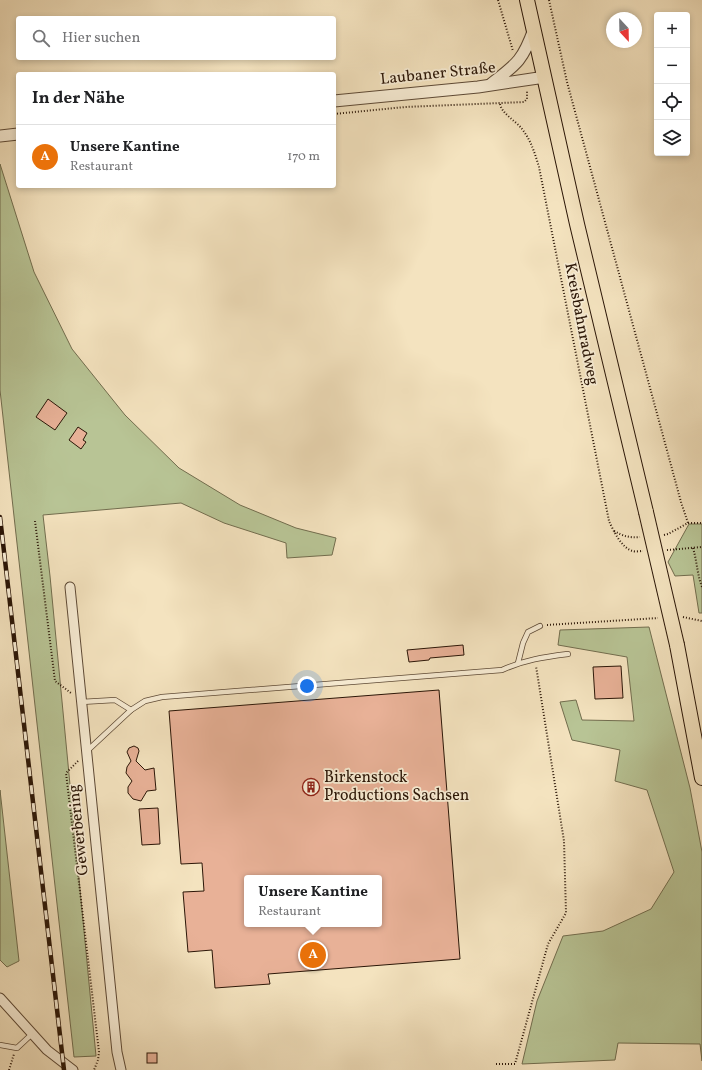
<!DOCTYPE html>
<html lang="de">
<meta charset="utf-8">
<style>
:root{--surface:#fff;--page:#f2f2f2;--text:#202124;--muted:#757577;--line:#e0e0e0;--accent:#2563eb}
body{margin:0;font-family:Vollkorn,serif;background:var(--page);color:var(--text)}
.controls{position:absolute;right:12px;top:12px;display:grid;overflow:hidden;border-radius:4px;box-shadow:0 2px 6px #0003}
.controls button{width:36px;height:36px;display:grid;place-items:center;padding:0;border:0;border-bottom:1px solid var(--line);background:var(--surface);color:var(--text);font:20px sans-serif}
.compass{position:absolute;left:606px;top:12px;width:36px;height:36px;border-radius:50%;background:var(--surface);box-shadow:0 2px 6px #0003;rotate:158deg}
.you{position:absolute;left:307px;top:686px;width:14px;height:14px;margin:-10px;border:3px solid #fff;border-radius:50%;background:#1a73e8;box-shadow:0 0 0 6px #1a73e833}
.badge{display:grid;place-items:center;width:26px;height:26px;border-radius:50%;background:var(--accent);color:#fff;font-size:13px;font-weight:700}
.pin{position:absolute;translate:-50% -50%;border:2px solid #fff;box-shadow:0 1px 4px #0006}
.popup{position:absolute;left:244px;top:875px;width:138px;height:52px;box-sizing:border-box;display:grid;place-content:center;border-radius:4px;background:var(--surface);filter:drop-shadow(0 1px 3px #0005);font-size:13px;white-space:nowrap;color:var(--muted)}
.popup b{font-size:15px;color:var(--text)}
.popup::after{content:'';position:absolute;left:50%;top:100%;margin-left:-8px;border:8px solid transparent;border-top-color:var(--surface)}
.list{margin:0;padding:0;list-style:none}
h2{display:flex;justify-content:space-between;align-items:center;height:52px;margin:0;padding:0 16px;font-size:17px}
h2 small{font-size:13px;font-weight:400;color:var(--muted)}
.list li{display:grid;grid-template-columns:26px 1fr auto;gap:12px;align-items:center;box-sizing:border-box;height:64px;padding:0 16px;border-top:1px solid var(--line)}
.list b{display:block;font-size:15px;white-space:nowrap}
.list p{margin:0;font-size:13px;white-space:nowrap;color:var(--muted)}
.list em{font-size:13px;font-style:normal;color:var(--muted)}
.icon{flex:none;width:22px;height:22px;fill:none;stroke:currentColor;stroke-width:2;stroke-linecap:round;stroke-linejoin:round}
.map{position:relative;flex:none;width:702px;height:1070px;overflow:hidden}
.search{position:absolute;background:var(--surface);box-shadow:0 2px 6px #0003;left:16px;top:16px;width:320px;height:44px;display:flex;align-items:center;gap:10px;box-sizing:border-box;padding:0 14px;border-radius:4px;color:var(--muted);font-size:15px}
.panel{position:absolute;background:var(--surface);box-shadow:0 2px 6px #0003;left:16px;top:72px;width:320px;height:116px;border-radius:4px}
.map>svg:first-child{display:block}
.green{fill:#b8c495;stroke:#726d4e}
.building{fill:#e8b197;stroke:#2b1607;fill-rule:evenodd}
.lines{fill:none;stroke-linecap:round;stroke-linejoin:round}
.service-casing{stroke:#5d4935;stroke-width:6}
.minor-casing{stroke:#5d4935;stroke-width:11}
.tertiary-casing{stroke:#5d4935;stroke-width:13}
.primary-casing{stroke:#2b1607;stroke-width:16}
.path{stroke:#2b1607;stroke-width:2;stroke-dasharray:1 2;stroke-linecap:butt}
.service{stroke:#f8edd5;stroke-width:4.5}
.minor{stroke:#f8edd5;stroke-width:9}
.tertiary{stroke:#f8edd5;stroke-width:11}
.primary{stroke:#f4e3bf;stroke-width:14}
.rail-casing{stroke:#2b1607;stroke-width:4.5}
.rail{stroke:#f8edd5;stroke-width:3;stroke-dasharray:9;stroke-linecap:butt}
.primary-bridge-casing{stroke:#2b1607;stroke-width:16;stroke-linecap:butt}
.primary-bridge{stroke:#f4e3bf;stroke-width:14}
.labels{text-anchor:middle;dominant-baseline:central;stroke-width:3.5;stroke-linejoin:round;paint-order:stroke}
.street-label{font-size:16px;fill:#2b1607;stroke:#f8edd5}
.poi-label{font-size:16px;fill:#2b1607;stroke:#f8edd5;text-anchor:start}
</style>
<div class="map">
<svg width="702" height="1070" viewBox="0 0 702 1070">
<rect width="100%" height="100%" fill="#f4e3bf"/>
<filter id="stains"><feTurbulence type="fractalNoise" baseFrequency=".005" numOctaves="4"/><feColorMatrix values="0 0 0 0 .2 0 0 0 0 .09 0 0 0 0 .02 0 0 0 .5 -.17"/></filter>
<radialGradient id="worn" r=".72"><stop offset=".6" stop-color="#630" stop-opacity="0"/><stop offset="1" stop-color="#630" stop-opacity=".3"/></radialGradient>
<!-- green -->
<g class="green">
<path d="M0,164L34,272L72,349L125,415L179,468L240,505L296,528L336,538L332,555L287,558L286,543L224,523L181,503L43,515L50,576L96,1056L74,1057L0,390Z"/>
<path d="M689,524H702V613H699L693,575L675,576L668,562Z"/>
<path d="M649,627L690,788L702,852V1061L700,1044L618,1043L615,1060L522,1064L537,1001L563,936L603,931L651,909L674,872L647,790L615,781L620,750L572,740L560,702L576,700L582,720L634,721L627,657L558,645L560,630Z"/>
<path d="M0,790L19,961L7,967L0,960Z"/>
</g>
<!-- building -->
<g class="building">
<path d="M48,399L67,413L55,430L36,417Z"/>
<path d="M78,427L87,433L83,440L86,442L81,449L69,440Z"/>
<path d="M463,645L464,655L430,658L429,660L409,662L407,650Z"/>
<path d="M621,666L623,698L595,699L593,667Z"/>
<path d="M439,690L460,959L268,974L270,984L215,988L212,950L188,952L183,892L204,891L202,863L181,864L169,711ZM247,878H379V924H247Z"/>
<path d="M134,746L138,748L139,751L136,761L145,770L154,768L156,790L147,791L141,801L133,799L128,793V787L132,781L126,773L127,767L131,761L127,752L129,748Z"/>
<path d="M158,808L160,844L142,845L139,809Z"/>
<rect x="147" y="1053" width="10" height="10"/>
</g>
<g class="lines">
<!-- service casing -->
<g class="service-casing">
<g id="service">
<path d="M518,663L523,643L528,632L540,626"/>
<path d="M81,702L115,700L131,710"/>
<path d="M87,751L131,710L145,701L162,697L502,670C524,660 544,657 568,654"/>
<path d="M0,1045L17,1048L32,1034"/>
</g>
</g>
<!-- minor casing -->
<g class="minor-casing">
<g id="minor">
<path d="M70,587L117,1052L121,1070"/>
<path d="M0,998L47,1050L73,1070"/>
</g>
</g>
<!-- tertiary casing -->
<g class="tertiary-casing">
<g id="tertiary">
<path d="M491,84C517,64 523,60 534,29"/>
<path d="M334,101L478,87L545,77"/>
<path d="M0,136L18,134"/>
</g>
</g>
<!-- primary casing -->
<g class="primary-casing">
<g id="primary">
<path d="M527,0L577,224L646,512"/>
<path d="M677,645L702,778"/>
</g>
</g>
<!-- path -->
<g class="path">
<path d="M498,0L513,51"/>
<path d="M549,0L567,82L681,502L688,523"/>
<path d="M500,104C502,114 516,121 522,129C531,140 535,154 539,167L609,521C613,530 622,549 633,551C635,552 640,551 643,551"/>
<path d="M334,114L405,107L524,102L527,99V91"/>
<path d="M35,521L55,681L71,693"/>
<path d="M614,531C623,536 629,538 640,537"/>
<path d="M664,535L668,534L688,523H702"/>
<path d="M693,548C697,561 697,574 702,587"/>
<path d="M667,550L702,547"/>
<path d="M683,617L702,621"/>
<path d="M547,625L658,618"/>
<path d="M78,761L66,773L99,1052L98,1060L94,1070"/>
<path d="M496,1064H515L548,944L566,913L564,841L536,666"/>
<path d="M9,1070L14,1054"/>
</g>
<!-- service -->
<use href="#service" class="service"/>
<!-- minor -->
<use href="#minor" class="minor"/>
<!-- tertiary -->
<use href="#tertiary" class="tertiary"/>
<!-- primary -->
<use href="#primary" class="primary"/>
<!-- rail casing -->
<g class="rail-casing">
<path id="rail" d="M0,517L64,1070"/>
</g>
<!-- rail -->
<use href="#rail" class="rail"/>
<!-- primary-bridge casing -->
<g class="primary-bridge-casing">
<path id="primary-bridge" d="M646,512L677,645"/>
</g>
<!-- primary-bridge -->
<use href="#primary-bridge" class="primary-bridge"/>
</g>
<!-- icons -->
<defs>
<g id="building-ring" transform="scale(0.9)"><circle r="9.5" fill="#f8edd5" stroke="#8f2418" stroke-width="1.5"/><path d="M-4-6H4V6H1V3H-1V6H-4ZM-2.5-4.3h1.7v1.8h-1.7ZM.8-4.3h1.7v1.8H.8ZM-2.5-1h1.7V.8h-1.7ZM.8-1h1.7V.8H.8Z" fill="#8f2418"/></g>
</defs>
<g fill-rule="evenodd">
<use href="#building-ring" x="311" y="787"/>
</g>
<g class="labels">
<!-- street labels -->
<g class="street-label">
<text transform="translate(438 74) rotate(-6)">Laubaner Straße</text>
<text transform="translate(581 324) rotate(79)">Kreisbahnradweg</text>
<text transform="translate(79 830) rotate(-96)">Gewerbering</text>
</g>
<!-- poi labels -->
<g class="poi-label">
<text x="324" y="778">Birkenstock<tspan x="324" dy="18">Productions Sachsen</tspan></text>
</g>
</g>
<rect width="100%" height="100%" filter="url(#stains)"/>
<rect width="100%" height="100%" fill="url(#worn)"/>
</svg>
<div class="controls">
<button>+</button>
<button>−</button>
<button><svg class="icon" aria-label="locate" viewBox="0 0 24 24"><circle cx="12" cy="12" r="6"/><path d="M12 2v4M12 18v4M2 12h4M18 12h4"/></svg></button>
<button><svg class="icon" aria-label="layers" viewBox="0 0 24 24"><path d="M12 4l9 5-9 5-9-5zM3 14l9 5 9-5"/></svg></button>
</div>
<svg class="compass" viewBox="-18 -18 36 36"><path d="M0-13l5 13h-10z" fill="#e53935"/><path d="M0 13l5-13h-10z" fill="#757577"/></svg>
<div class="you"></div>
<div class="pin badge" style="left:313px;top:955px;background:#e8710a">A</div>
<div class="popup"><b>Unsere Kantine</b>Restaurant</div>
<div class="search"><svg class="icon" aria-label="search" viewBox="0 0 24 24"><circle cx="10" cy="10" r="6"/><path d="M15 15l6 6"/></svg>Hier suchen</div>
<section class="panel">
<h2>In der Nähe<small></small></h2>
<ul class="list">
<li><span class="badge" style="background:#e8710a">A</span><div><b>Unsere Kantine</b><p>Restaurant</p></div><em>170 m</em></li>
</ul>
</section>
</div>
